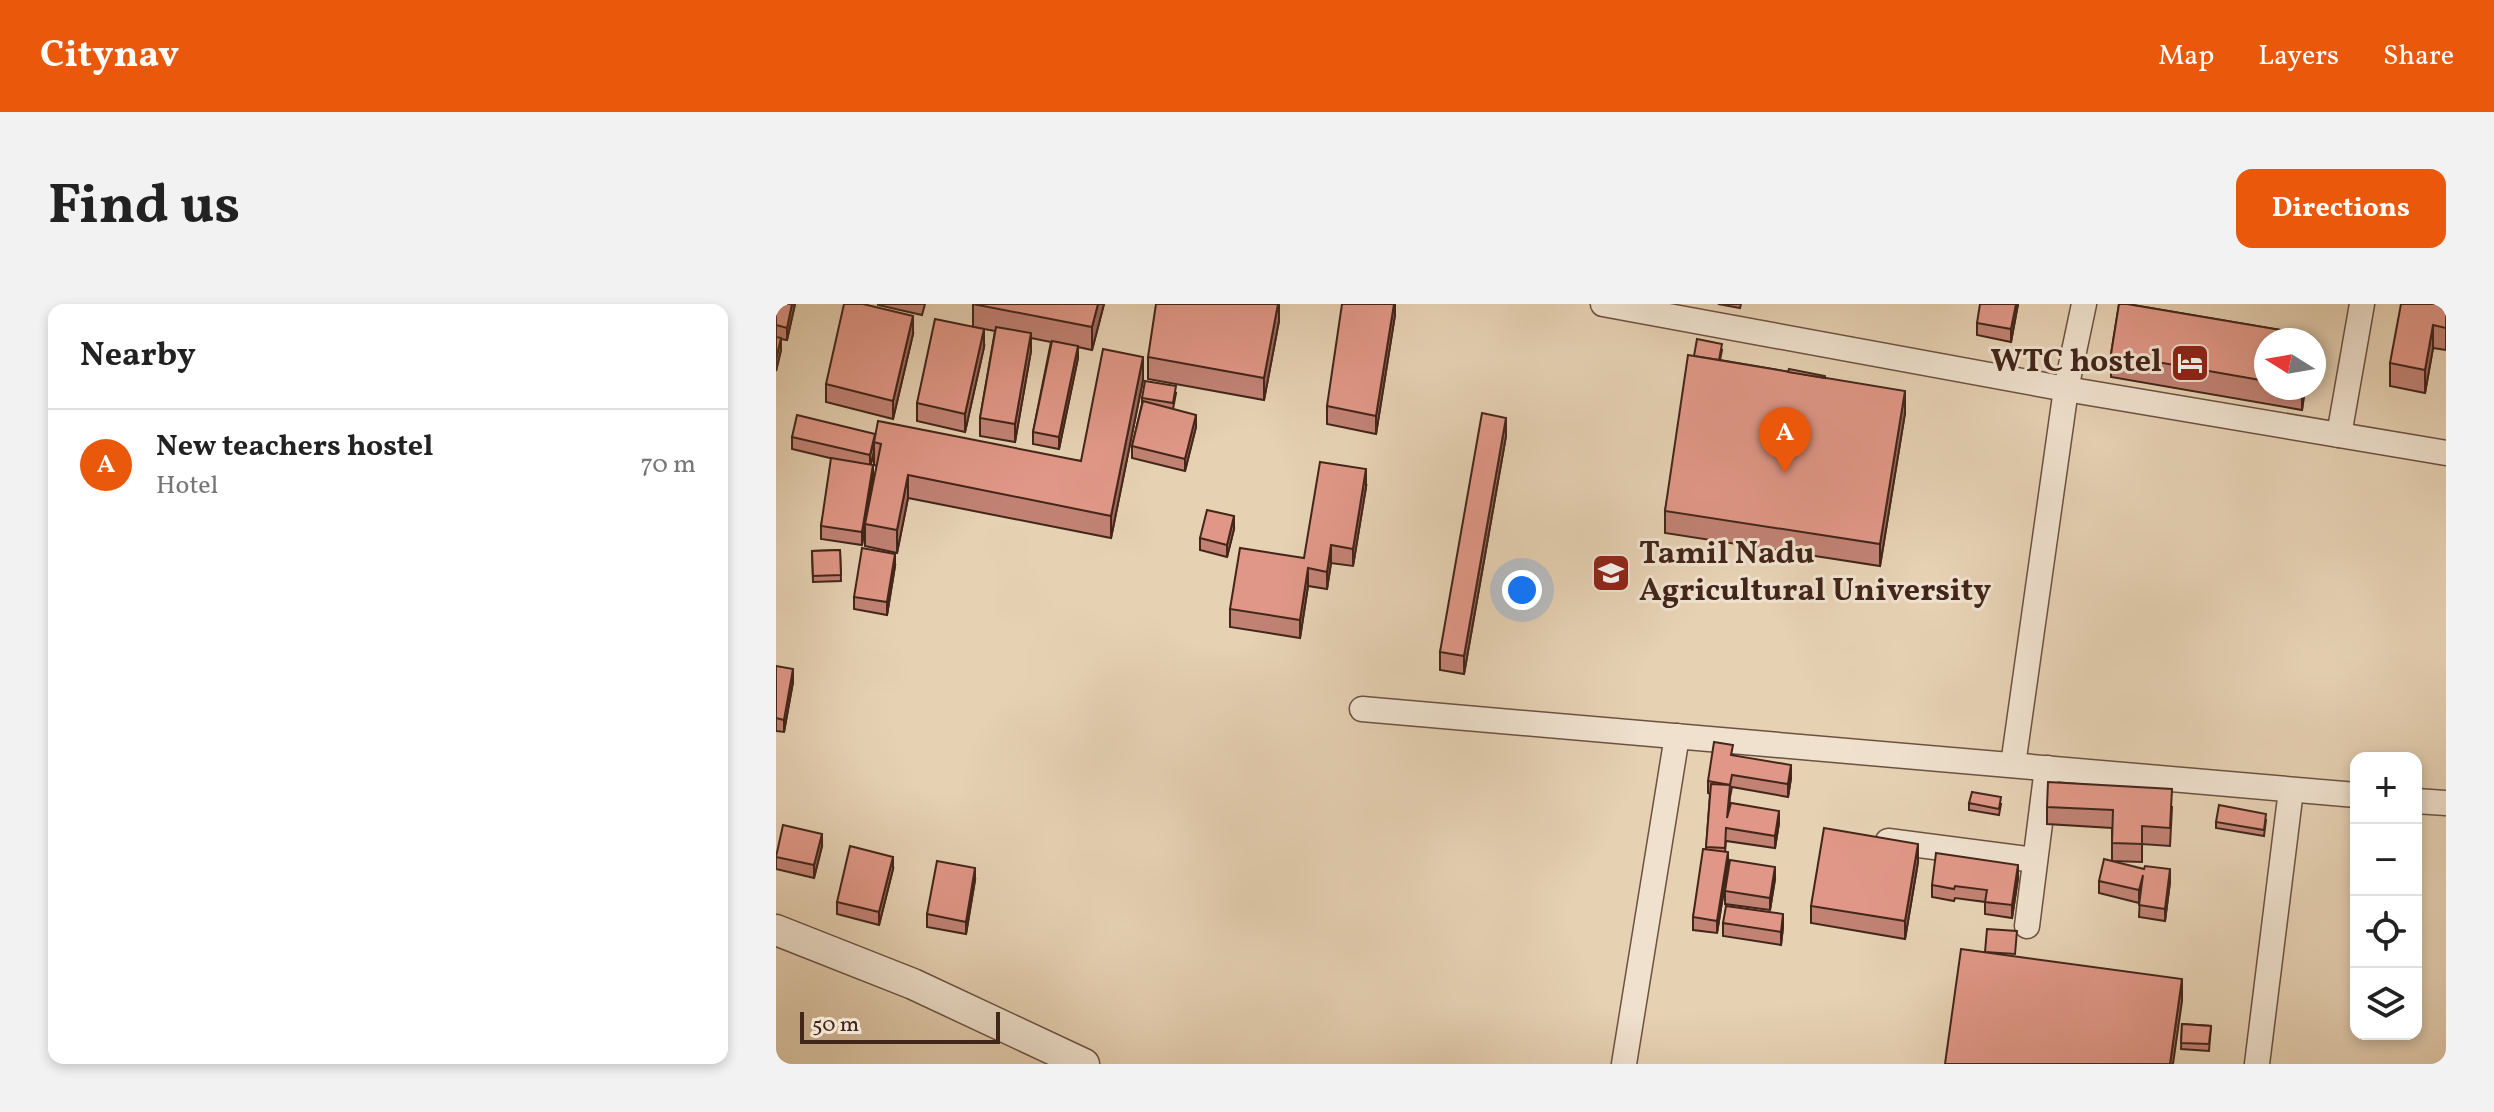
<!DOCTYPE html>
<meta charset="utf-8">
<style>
:root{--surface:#fff;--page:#f2f2f2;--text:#222;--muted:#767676;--line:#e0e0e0;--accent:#ea580c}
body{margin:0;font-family:Vollkorn,serif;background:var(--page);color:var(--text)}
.controls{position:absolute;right:24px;bottom:24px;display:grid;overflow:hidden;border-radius:16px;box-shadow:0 4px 12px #0003}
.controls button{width:72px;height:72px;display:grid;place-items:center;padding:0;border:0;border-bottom:2px solid var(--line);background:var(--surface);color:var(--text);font:40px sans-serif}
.compass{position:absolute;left:1478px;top:24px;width:72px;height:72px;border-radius:50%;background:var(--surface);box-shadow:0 4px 12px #0003;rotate:281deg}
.scale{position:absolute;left:24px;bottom:20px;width:200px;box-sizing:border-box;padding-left:8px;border:4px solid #43261a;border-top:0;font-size:22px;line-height:28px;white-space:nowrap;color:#43261a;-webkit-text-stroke:6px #efe1ce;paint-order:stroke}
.you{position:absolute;left:746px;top:286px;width:28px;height:28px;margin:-20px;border:6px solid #fff;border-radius:50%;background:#1a73e8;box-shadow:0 0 0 12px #1a73e833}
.badge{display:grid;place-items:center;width:52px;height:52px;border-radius:50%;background:var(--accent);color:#fff;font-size:26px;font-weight:700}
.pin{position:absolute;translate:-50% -66px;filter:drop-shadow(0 2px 4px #0008)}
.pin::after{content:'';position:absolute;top:42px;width:28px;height:24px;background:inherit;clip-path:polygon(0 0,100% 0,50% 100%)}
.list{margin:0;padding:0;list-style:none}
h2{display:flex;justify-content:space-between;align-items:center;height:104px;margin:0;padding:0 32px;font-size:34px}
h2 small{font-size:26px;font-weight:400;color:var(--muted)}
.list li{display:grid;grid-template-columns:52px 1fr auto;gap:24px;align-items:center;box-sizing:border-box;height:112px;padding:0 32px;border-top:2px solid var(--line)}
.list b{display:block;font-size:30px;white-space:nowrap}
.list p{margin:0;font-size:26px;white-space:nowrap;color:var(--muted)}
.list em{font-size:26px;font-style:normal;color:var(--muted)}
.icon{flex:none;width:44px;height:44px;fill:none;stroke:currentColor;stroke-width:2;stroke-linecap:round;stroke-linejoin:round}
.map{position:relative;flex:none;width:1670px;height:760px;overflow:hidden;border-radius:16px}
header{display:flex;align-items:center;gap:48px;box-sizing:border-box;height:112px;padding:0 40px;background:var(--accent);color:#fff}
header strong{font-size:38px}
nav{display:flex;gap:44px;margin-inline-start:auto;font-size:28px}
.intro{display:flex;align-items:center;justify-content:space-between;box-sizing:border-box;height:192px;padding:0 48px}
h1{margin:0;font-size:56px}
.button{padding:20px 36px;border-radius:16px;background:var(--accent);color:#fff;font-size:28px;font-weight:700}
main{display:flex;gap:48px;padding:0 48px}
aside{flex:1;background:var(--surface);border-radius:16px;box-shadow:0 4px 12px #0003}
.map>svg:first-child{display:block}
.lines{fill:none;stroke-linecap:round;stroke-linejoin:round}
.minor-casing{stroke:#6c5140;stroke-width:27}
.tertiary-casing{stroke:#6c5140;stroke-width:33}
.minor{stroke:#efe1ce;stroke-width:24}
.tertiary{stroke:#efe1ce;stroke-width:30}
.wall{fill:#c18274;stroke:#43261a;stroke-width:2;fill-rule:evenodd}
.shaded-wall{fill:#9d6a5e;stroke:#43261a;stroke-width:2}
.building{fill:#e09787;stroke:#43261a;stroke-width:2}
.labels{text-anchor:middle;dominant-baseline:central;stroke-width:6;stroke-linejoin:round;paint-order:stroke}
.poi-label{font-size:32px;font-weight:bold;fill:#43261a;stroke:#efe1ce;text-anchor:end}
</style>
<header>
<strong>Citynav</strong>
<nav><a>Map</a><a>Layers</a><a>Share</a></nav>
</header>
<div class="intro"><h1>Find us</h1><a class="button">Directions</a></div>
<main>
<aside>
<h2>Nearby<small></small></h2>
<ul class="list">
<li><span class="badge">A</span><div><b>New teachers hostel</b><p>Hotel</p></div><em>70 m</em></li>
</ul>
</aside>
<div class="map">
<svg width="1670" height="760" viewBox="0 0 1670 760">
<rect width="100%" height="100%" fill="#e6d1b3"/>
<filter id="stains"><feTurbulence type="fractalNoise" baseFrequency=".0025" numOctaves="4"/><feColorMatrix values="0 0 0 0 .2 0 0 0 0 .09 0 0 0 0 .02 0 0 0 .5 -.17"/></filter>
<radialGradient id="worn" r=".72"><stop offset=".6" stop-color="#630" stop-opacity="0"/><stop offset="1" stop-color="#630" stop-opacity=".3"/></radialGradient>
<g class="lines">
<!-- minor casing -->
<g class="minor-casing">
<g id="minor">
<path d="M827,0L1290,85L1670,149"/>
<path d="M1563,131L1586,0"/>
<path d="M586,405L1580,491"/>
<path d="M1237,461L1290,85L1308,0"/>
<path d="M1640,497L1670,499"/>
<path d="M1112,537L1259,556"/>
<path d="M1251,622L1271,464"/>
<path d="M848,760L901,432"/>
<path d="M1481,760L1515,486"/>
</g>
</g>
<!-- tertiary casing -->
<g class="tertiary-casing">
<path id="tertiary" d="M0,626L137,680L308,760"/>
</g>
<!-- minor -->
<use href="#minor" class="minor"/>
<!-- tertiary -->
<use href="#tertiary" class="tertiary"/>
</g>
<!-- wall -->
<g class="wall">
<path d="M0,0H19L11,36L5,35V46L0,67Z"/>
<path d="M102,0H149L146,11L102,1Z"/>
<path d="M197,0H328L316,46L302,43V54L283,145L257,140V128L275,38L255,34V47L239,138L204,132V114L219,27L197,23Z"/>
<path d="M503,0V17L488,96L372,75V53Z"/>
<path d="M619,0V11L600,130L551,120V102Z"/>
<path d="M942,0H965L964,4Z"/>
<path d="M1242,0L1235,38L1201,31V19Z"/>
<path d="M1343,0H1351L1534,31V36H1490V84H1529L1526,106L1335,73V50Z"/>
<path d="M1670,0V46L1657,44L1649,89L1614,82V59Z"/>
<path d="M137,30L117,115L50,98V80Z"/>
<path d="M208,43L189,128L141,117V99Z"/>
<path d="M946,46L944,56L1049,74L1129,109L1104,262L889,229V207L918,52Z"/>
<path d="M367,76L335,234L132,194L121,249L89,242V222L86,241L45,235V222L58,155L16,145V133L99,130L305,157ZM98,148V161L101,162L91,211L97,173L95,160Z"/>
<path d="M400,89L397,105L420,123L409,167L356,154V142L366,100V94Z"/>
<path d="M730,132L688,370L664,366V348Z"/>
<path d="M590,183L577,262L555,259L551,285L532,282L524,334L454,323V305L528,254Z"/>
<path d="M458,225L451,253L424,246V234Z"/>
<path d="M64,246L65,277L37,278L36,247Z"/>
<path d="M119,262L111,311L78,305V293Z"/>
<path d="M0,362L17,378L8,428L0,427Z"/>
<path d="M957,451L1015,474L1012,493L956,483L954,493L953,508L1003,519L999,544L950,537L949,548L952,561L941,629L917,626V613L930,545L934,490L932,489V477Z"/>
<path d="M1193,499L1225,500L1223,511L1193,506Z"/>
<path d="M1271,503H1396L1394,542L1366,540V558L1336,557V524L1271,520Z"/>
<path d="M1490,516L1488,532L1440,524V518Z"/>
<path d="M46,542L38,574L0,565V553Z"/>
<path d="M1142,558L1129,635L1035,619V602Z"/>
<path d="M117,565L103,621L61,610V598Z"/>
<path d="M1242,574L1236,614L1209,610V598L1179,594L1178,597L1156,593V581Z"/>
<path d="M999,575L994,606L949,600V587Z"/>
<path d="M199,576L190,630L151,623V610Z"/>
<path d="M1323,577L1394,578L1389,617L1363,613L1364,593L1363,599L1323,589Z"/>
<path d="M947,619L1007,623L1005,641L947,632Z"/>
<path d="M1406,720L1435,722L1433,747L1405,745Z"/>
</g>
<!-- shaded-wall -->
<g class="shaded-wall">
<path d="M16,0H19L11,36V24Z"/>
<path d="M322,0H328L316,46V23Z"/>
<path d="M502,0H503V17L488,96V74Z"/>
<path d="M618,0H619V11L600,130V112Z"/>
<path d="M1240,0H1242L1235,38V25Z"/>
<path d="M137,12V30L117,115V97Z"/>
<path d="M1657,21V44L1649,89V66Z"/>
<path d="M208,25V43L189,128V110Z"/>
<path d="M255,29V47L239,138V120Z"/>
<path d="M5,34V46L0,67V55Z"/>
<path d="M302,42V54L283,145V133Z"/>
<path d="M367,53V76L335,234V212Z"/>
<path d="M1526,84H1529L1526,106Z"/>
<path d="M1129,87V109L1104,262V240Z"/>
<path d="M420,111V123L409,167V155Z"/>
<path d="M730,114V132L688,370V352Z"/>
<path d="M98,138V148L94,163V151Z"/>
<path d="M97,161V173L86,241V228Z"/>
<path d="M590,165V183L577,262V245Z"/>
<path d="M132,171V194L121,249V226Z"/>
<path d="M458,212V225L451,253V241Z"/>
<path d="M555,241V259L551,285V268Z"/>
<path d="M119,250V262L111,311V298Z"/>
<path d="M532,264V282L524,334V316Z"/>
<path d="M17,365V378L8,428V416Z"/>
<path d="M1015,461V474L1012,493V480Z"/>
<path d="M1003,507V519L999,544V532Z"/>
<path d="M46,530V542L38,574V561Z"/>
<path d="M1142,540V558L1129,635V617Z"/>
<path d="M952,548V561L941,629V617Z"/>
<path d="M117,553V565L103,621V608Z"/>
<path d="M1242,561V574L1236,614V601Z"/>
<path d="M999,563V575L994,606V594Z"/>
<path d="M199,564V576L190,630V618Z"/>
<path d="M1394,565V578L1389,617V605Z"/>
<path d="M1367,571V584L1363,599V586Z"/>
<path d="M1007,610V623L1005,641V628Z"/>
<path d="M1406,675V697L1397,760H1394Z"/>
</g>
<!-- building -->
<g class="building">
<path d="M0,0H16L11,24L0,21Z"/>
<path d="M68,0H87L137,12L117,97L50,80Z"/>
<path d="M197,0H322L316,23Z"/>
<path d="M380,0H502L488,74L372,53Z"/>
<path d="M566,0H618L600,112L551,102Z"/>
<path d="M1204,0H1240L1235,25L1201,19Z"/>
<path d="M1343,0H1351L1534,31L1533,36H1490V77L1335,50Z"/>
<path d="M1625,0H1670V24L1657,21L1649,66L1614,59Z"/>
<path d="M159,15L208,25L189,110L141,99Z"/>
<path d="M220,23L255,29L239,120L204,114Z"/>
<path d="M0,33L5,34L0,55Z"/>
<path d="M921,35L946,40L943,56L918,52Z"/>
<path d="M276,37L302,42L283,133L257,128Z"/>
<path d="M327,45L367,53L335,212L132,171L121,226L89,220L105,140L98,138L102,117L305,157Z"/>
<path d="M912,51L1129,87L1104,240L889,207Z"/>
<path d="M1013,65L1049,72V74L1012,68Z"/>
<path d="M369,77L400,82L397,99L366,94Z"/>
<path d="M367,97L420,111L409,155L356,142Z"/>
<path d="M706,109L730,114L688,352L664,348Z"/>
<path d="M21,111L99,130L94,151L16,133Z"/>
<path d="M55,154L97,161L86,228L45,222Z"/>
<path d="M544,158L590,165L577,245L555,241L551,268L532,264L524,316L454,305L464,244L528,254Z"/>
<path d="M431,206L458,212L451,241L424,234Z"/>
<path d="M86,244L119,250L111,298L78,293Z"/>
<path d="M64,246L65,271L37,272L36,247Z"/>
<path d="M0,362L17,365L8,416L0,414Z"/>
<path d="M938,438L957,441L955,451L1015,461L1012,480L956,471L954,481L932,477Z"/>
<path d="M1272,478L1396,485L1394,524L1366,522V540L1336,539L1337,506L1271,503Z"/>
<path d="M935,480L954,481L951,514L955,499L1003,507L999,532L950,524L949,544L930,543Z"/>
<path d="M1196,488L1225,493L1223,505L1193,499Z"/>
<path d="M1443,501L1490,510L1488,526L1440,518Z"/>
<path d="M7,521L46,530L38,561L0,553Z"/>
<path d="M1048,524L1142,540L1129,617L1035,602Z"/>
<path d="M74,542L117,553L103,608L61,598Z"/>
<path d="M927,545L952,548L941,617L917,613Z"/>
<path d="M1160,549L1242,561L1236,601L1209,598L1211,586L1179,582L1178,585L1156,581Z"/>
<path d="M1328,555L1368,565L1369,562L1394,565L1389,605L1363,601L1367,571L1363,586L1323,577Z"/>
<path d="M954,556L999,563L994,594L949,587Z"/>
<path d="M161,557L199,564L190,618L151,610Z"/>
<path d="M950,602L1007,610L1005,628L947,619Z"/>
<path d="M1211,625L1241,627L1239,650L1209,648Z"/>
<path d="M1185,645L1406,675L1394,760H1169Z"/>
<path d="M1406,720L1435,722L1433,740L1405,739Z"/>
</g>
<!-- icons -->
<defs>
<g id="hotel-square" transform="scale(2)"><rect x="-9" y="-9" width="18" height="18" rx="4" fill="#8f2418" stroke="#efe1ce"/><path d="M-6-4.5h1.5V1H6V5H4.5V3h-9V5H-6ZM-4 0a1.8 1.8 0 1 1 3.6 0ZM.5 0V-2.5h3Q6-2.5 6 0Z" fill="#fff"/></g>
<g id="university-square" transform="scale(2)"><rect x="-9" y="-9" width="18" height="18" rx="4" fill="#8f2418" stroke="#efe1ce"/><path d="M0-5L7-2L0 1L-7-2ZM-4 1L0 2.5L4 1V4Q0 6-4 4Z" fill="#fff"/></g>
</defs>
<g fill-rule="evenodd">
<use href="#hotel-square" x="1414" y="59"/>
<use href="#university-square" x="835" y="269"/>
</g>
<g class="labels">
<!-- poi labels -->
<g class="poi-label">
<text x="1386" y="59">WTC hostel</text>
<text x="863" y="251" text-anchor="start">Tamil Nadu<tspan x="863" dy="37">Agricultural University</tspan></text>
</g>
</g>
<rect width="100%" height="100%" filter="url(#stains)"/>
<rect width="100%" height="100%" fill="url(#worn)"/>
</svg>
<div class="controls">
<button>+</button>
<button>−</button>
<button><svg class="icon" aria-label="locate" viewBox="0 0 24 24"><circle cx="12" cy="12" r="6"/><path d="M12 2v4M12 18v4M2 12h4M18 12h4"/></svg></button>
<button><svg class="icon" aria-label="layers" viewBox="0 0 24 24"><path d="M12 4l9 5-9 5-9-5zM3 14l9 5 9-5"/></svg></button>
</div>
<svg class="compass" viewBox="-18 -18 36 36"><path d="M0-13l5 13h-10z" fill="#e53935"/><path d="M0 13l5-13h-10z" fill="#767676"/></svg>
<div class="scale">50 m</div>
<div class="you"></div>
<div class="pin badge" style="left:1009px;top:169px">A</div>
</div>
</main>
